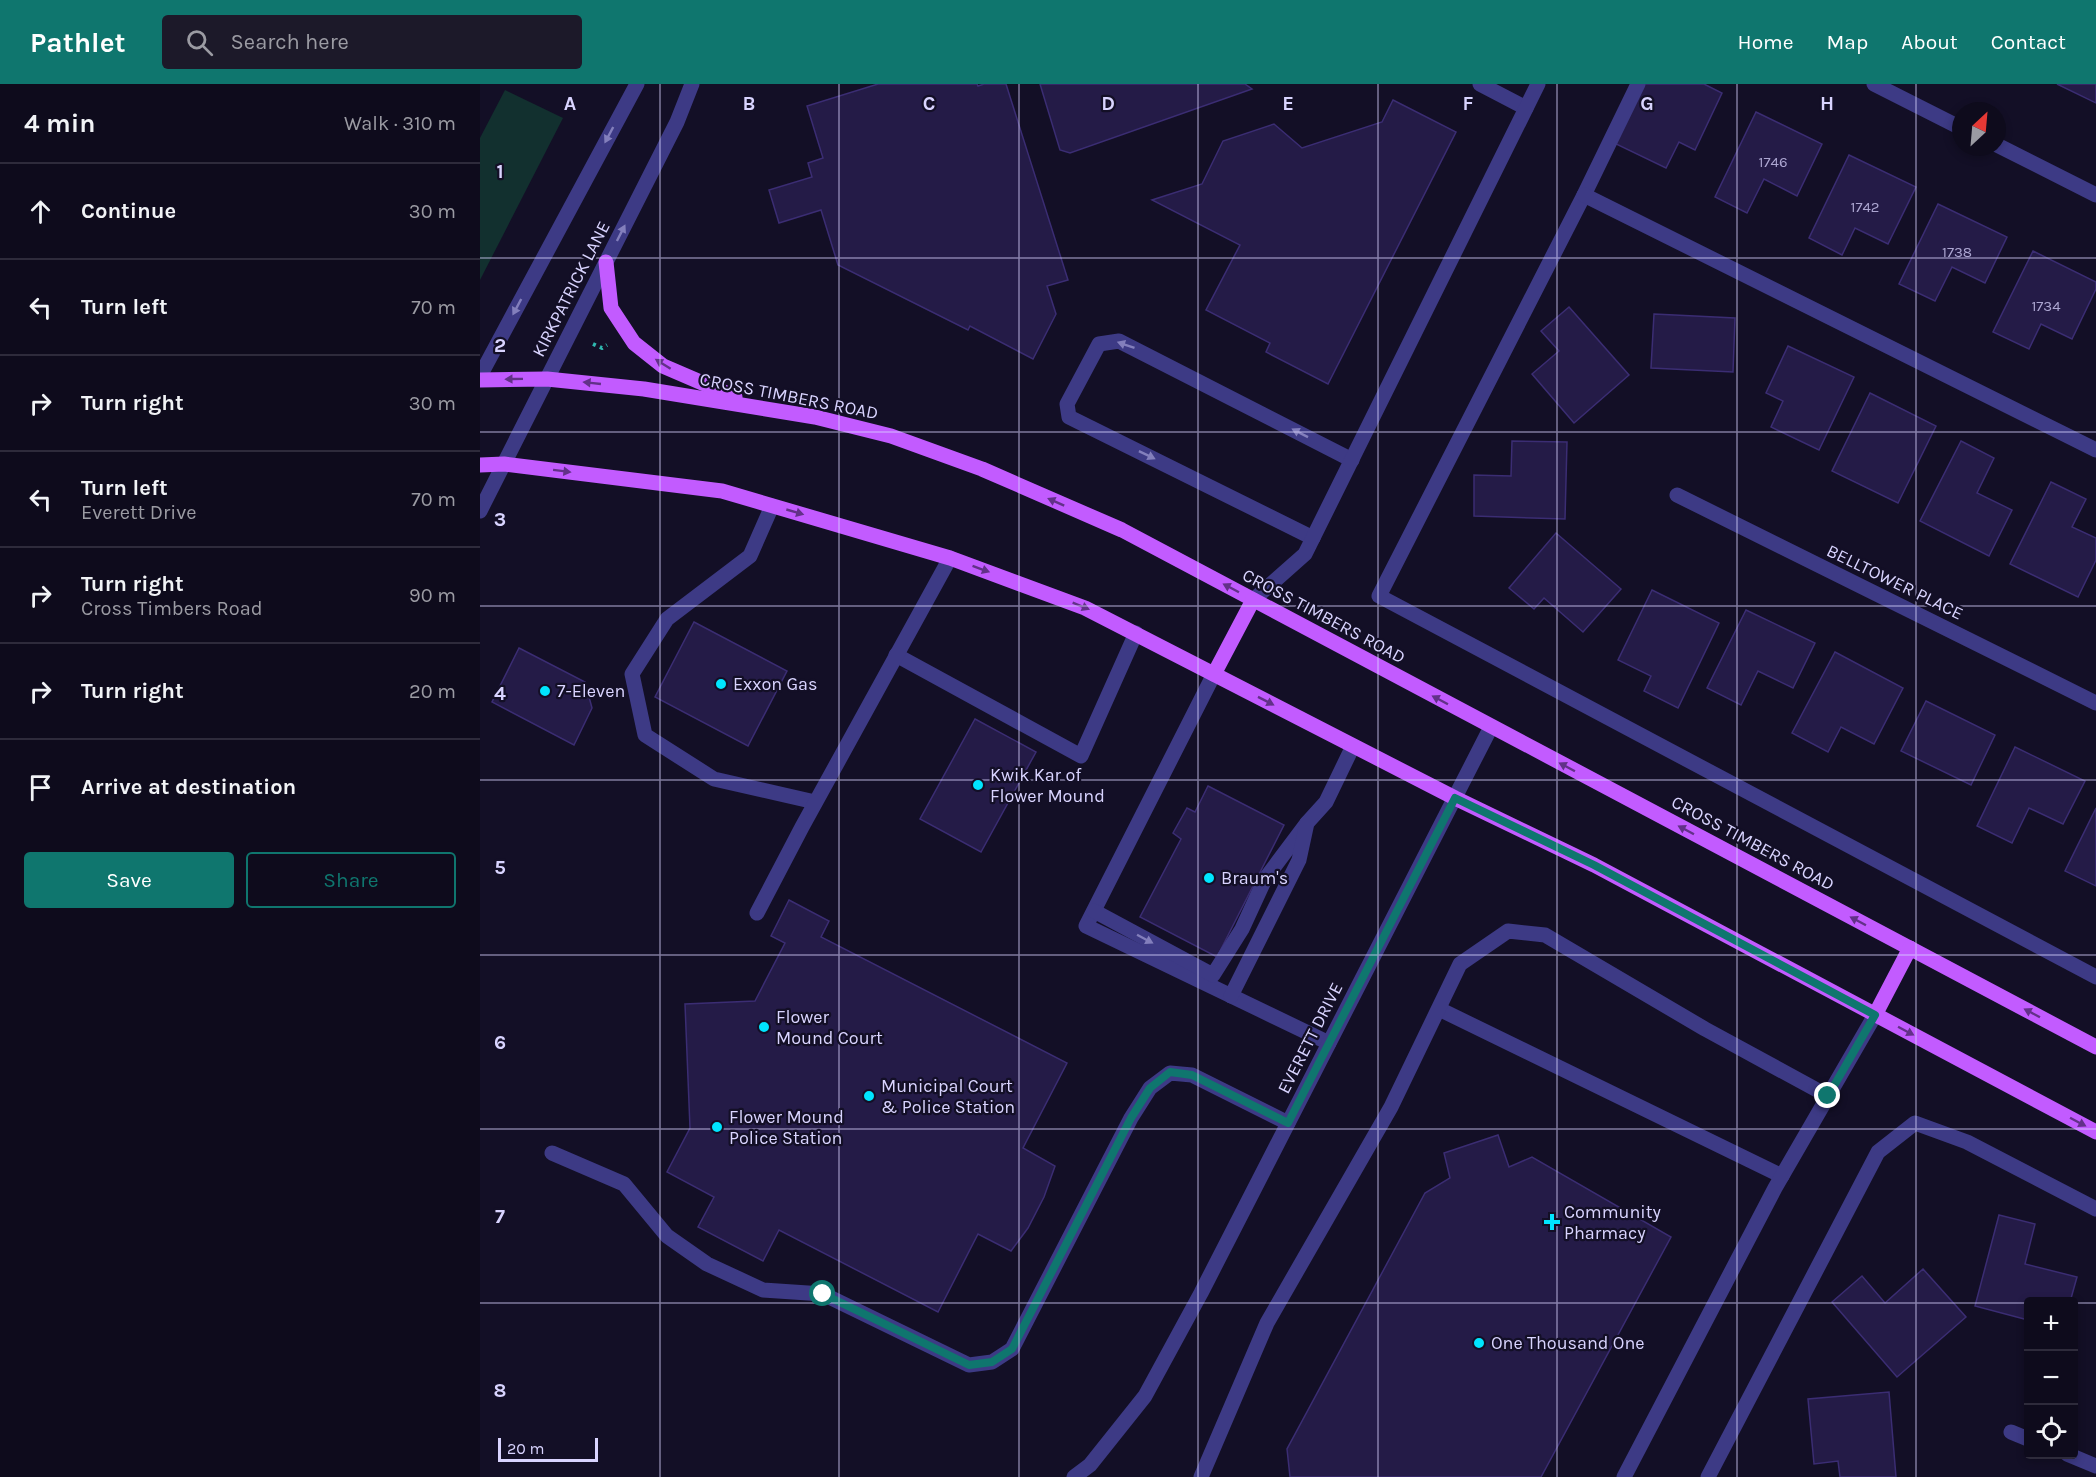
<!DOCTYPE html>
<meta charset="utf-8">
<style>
:root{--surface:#0e0b1c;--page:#1c1929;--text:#f1f3f6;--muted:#9b9ba3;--line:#2e2b3b;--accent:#0f766e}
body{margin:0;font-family:Karla,sans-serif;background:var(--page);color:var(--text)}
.controls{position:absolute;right:18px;bottom:18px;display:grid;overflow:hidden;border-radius:6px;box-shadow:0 3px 9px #0003}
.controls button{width:54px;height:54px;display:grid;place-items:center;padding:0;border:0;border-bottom:2px solid var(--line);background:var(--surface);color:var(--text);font:30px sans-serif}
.compass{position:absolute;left:1472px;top:18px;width:54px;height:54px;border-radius:50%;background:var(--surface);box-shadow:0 3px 9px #0003;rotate:26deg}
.scale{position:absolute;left:18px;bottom:15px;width:100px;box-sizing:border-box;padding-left:6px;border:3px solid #d9d4ff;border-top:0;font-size:16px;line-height:21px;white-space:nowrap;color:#d9d4ff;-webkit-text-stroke:4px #130f26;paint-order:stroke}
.stop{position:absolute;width:18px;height:18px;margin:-14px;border:4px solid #0f766e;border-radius:50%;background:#fff}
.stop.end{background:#0f766e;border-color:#fff;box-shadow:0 2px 6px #0008}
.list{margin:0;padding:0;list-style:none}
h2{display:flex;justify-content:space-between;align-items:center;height:78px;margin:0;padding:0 24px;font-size:26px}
h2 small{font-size:20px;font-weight:400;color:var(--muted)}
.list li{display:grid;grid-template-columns:39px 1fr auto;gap:18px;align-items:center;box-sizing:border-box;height:96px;padding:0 24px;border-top:2px solid var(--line)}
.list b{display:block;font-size:22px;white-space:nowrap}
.list p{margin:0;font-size:20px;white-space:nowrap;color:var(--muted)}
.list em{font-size:20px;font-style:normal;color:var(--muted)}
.actions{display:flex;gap:12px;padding:18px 24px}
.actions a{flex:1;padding:14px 0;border:2px solid var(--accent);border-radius:6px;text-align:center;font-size:21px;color:var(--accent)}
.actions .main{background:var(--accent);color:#fff}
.icon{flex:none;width:33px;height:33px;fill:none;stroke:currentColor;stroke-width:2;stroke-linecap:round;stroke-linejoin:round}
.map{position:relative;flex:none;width:1616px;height:1393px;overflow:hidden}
header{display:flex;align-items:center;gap:36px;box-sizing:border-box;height:84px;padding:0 30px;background:var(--accent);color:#fff}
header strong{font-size:28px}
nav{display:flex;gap:33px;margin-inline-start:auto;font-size:21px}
.search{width:420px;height:54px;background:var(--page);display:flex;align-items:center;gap:15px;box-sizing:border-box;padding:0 21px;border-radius:6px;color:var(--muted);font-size:22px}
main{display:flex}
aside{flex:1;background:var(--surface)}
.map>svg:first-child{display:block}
.green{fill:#12302f}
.building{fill:#241b47;stroke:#3b2d73;stroke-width:1.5}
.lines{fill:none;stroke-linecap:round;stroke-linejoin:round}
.path{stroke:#2fb8b0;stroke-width:4;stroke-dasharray:3 4.5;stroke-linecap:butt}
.minor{stroke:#3d3a85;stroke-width:15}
.major{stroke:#c25bff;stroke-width:15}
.oneway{fill:#837fbc}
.oneway2{fill:#623188}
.route{stroke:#0f766e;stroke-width:8}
.grid{fill:none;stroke:#d9d4ff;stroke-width:1.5;stroke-opacity:0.55}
.poi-dot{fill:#00e5ff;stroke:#130f26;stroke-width:2}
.labels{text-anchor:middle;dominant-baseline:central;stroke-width:4.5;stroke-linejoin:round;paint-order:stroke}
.number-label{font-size:15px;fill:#aca6d1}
.street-label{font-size:18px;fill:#d9d4ff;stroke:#130f26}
.poi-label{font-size:18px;fill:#d9d4ff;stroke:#130f26;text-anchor:start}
.grid-label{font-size:20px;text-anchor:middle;font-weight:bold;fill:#d9d4ff;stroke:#130f26;stroke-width:4.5;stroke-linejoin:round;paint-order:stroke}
</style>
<header>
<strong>Pathlet</strong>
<div class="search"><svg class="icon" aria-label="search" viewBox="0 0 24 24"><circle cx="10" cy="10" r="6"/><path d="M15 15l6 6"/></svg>Search here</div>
<nav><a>Home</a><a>Map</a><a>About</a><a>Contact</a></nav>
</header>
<main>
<aside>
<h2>4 min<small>Walk · 310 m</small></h2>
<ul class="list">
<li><svg class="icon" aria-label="ahead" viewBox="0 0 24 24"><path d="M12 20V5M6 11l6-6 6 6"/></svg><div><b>Continue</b></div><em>30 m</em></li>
<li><svg class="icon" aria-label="left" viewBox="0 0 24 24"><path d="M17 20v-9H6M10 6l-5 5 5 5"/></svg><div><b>Turn left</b></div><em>70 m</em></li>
<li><svg class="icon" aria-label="right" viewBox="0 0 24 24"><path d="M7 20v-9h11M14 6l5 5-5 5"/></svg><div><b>Turn right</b></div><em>30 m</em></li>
<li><svg class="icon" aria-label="left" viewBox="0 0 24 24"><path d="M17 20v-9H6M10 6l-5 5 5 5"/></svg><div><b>Turn left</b><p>Everett Drive</p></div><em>70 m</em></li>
<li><svg class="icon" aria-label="right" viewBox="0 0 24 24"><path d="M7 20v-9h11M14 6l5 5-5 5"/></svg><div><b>Turn right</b><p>Cross Timbers Road</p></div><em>90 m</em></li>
<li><svg class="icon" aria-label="right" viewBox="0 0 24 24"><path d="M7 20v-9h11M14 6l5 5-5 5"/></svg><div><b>Turn right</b></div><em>20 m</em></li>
<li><svg class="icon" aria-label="arrive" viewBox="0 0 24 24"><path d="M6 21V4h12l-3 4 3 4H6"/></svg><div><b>Arrive at destination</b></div></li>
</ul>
<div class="actions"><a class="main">Save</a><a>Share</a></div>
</aside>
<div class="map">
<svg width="1616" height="1393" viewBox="0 0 1616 1393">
<rect width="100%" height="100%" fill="#130f26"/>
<!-- green -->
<path class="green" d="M25,6L83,34L0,196V54Z"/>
<!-- building -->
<g class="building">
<path d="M398,0H497L498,2L504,0H526L588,196L567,202L576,230L553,275L490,242L488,246L358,181L341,126L299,139L289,106L332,93L328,79L343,74L327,22Z"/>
<path d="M560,0H765L772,5L590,69L580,66Z"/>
<path d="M1163,0H1224L1242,9L1215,66L1199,58L1186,84L1134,59Z"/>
<path d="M1577,0H1616V19Z"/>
<path d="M913,16L976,48L848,300L786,268L790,259L726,226L760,161L672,116L722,100L743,57L794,40L822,64L902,38Z"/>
<path d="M1276,28L1342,60L1317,112L1284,95L1267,129L1235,113Z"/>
<path d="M1369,71L1436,103L1408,160L1375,144L1362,171L1329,154Z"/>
<path d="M1458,120L1527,153L1505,199L1472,183L1455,217L1419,200Z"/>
<path d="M1553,167L1616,198V205L1592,255L1561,240L1549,265L1513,248Z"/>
<path d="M1089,223L1149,291L1094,339L1052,290L1079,267L1061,247Z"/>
<path d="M1174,230L1255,234L1253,288L1171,284Z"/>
<path d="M1308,262L1374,293L1339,366L1291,343L1303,317L1286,309Z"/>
<path d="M1390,309L1456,342L1418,419L1352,387Z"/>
<path d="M1032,357L1087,358L1085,435L994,432V391L1031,392Z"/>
<path d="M1481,357L1514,374L1497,409L1532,426L1509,472L1440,437Z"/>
<path d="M1571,398L1606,415L1592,443L1616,454V476L1598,513L1530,480Z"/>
<path d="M1076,449L1141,505L1103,548L1064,514L1054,525L1029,504Z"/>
<path d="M1172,506L1239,539L1198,624L1164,607L1171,592L1138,576Z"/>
<path d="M1266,526L1335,559L1313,604L1278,587L1261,621L1227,604Z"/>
<path d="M214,538L307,587L268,662L175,613Z"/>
<path d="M39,564L105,598L112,624L94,661L12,618Z"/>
<path d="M1355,568L1423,604L1394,660L1361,643L1348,668L1312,649Z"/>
<path d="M1446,617L1515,651L1491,701L1421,667Z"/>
<path d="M495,635L556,668L501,768L440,735Z"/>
<path d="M1535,663L1605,697L1583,740L1549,724L1532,759L1497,742Z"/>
<path d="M728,702L804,741L737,873L660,833L701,755L693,749L707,724L715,728Z"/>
<path d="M1616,724V802L1585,787Z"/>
<path d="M309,816L349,837L341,853L587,979L543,1064L575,1082L564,1113L548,1144L531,1167L498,1150L458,1228L299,1146L283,1177L218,1143L234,1113L187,1088L210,1044L205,920L275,917L305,859L291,852Z"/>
<path d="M1018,1051L1029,1083L1052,1073L1191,1153L1061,1393H810L807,1365L945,1109L970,1094L964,1069Z"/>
<path d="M1519,1131L1555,1140L1545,1180L1597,1193L1590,1218H1548V1236L1495,1222Z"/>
<path d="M1443,1185L1486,1233L1417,1293L1352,1218L1382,1192L1405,1219Z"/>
<path d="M1409,1308L1416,1393H1360L1358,1377L1334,1380L1328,1315Z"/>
</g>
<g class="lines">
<!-- path -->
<path class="path" d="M113,260L122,264L127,261"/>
<!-- minor -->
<g class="minor">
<path d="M1000,0L1046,24"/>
<path d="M1158,0L1104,111L899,512L1616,893"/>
<path d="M1394,0L1481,44"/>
<path d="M1517,61L1616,111"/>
<path d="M1104,111L1616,366"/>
<path d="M0,292L157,0"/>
<path d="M1197,411L1616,619"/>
<path d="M292,422L270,472L187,535L152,590L165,651L234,695L335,718"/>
<path d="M0,427L197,38L212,0"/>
<path d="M833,454L589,333L587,320L619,260L639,257L872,376"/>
<path d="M773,516L825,470L1058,0"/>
<path d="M416,571L601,672L656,549"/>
<path d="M734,590L606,842L849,959"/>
<path d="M614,827L733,891L762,845L785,795L827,739"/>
<path d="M277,829L322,743L470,474"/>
<path d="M751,912L819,776L827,739L846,718L873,662"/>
<path d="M959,925L1302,1092"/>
<path d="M72,1069L144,1100L187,1152L227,1180L283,1206L343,1210L489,1281L512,1278L532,1265L651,1034L670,1004L690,989L712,991L808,1039"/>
<path d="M1531,1348L1548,1355"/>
<path d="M1587,1370L1616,1382"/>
<path d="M594,1393L610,1381L665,1312L721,1209L1011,643"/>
<path d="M721,1393L787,1239L911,1023L980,880L1028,847L1065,851L1225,945L1348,1012"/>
<path d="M1144,1393L1295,1104L1395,931"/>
<path d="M1228,1393L1398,1068L1435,1039L1487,1058L1616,1125"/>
</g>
<!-- major -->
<g class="major">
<path d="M126,178L131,224L154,259L183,282L255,313"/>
<path d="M0,296L67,295L164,305L335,333L411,352L502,385L642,446L1616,963"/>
<path d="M0,381L24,380L242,407L470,474L605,524L975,714L1114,781L1616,1048"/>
<path d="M734,590L773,516"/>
<path d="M1395,931L1430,864"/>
</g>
</g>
<!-- one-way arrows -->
<defs><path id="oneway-solid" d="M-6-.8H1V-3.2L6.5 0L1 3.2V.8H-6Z" transform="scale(1.5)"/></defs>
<g class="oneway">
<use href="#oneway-solid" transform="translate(129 51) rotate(118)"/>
<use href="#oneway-solid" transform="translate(141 149) rotate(-63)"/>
<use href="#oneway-solid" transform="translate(37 223) rotate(118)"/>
<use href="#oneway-solid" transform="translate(646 261) rotate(-161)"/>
<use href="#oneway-solid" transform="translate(820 349) rotate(-153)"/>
<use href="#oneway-solid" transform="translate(667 371) rotate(26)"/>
<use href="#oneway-solid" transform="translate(665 855) rotate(28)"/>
</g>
<g class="oneway2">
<use href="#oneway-solid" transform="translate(183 280) rotate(-148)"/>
<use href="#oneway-solid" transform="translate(34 295) rotate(179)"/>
<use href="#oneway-solid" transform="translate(112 299) rotate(-174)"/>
<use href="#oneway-solid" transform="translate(82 387) rotate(7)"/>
<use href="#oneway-solid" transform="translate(576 418) rotate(-156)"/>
<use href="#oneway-solid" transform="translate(315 428) rotate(16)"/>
<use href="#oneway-solid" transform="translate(501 485) rotate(20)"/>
<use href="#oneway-solid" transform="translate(751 504) rotate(-152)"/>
<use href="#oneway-solid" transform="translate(601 522) rotate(22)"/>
<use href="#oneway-solid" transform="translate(960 616) rotate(-152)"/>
<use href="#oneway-solid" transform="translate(786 617) rotate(27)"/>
<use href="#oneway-solid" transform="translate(1087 683) rotate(-152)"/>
<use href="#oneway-solid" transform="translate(1206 746) rotate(-152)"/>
<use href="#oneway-solid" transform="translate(1378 837) rotate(-152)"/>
<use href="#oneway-solid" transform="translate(1552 929) rotate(-152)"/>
<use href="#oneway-solid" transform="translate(1426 947) rotate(28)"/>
<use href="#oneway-solid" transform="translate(1598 1038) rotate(28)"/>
</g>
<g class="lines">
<!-- route -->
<path class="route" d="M343,1210L489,1281L512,1278L532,1265L651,1034L670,1004L690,988L712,991L808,1039L975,714L1114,781L1395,931L1348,1012"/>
</g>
<!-- grid -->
<path class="grid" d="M180,0V1393M359,0V1393M539,0V1393M718,0V1393M898,0V1393M1077,0V1393M1257,0V1393M1436,0V1393M0,174H1616M0,348H1616M0,522H1616M0,696H1616M0,871H1616M0,1045H1616M0,1219H1548M1594,1219H1616"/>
<!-- markers -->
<g class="poi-dot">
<circle cx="241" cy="600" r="6"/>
<circle cx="65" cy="607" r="6"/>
<circle cx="498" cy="701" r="6"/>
<circle cx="729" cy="794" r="6"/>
<circle cx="284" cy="943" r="6"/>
<circle cx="389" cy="1012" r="6"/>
<circle cx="237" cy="1043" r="6"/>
<path d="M1069 1129h6v6h6v6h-6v6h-6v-6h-6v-6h6z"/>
<circle cx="999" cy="1259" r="6"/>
</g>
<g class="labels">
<!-- number labels -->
<g class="number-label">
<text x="1293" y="78">1746</text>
<text x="1385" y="123">1742</text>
<text x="1477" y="168">1738</text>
<text x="1566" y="222">1734</text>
</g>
<!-- street labels -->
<g class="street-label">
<text transform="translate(91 205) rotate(-63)">KIRKPATRICK LANE</text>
<text transform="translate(309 312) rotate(11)">CROSS TIMBERS ROAD</text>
<text transform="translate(1415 498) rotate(26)">BELLTOWER PLACE</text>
<text transform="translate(844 532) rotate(28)">CROSS TIMBERS ROAD</text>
<text transform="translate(1273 759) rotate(28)">CROSS TIMBERS ROAD</text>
<text transform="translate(830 954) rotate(-63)">EVERETT DRIVE</text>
</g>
<!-- poi labels -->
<g class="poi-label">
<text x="253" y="600">Exxon Gas</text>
<text x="77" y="607">7-Eleven</text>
<text x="510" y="691">Kwik Kar of<tspan x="510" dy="21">Flower Mound</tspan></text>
<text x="741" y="794">Braum's</text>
<text x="296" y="933">Flower<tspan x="296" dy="21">Mound Court</tspan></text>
<text x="401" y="1002">Municipal Court<tspan x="401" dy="21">&amp; Police Station</tspan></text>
<text x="249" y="1033">Flower Mound<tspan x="249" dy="21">Police Station</tspan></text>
<text x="1084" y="1128">Community<tspan x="1084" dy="21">Pharmacy</tspan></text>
<text x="1011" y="1259">One Thousand One</text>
</g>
</g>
<g class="grid-label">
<text x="90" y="26">A</text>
<text x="269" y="26">B</text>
<text x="449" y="26">C</text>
<text x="628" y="26">D</text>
<text x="808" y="26">E</text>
<text x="988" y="26">F</text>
<text x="1167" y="26">G</text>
<text x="1347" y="26">H</text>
<text x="20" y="94">1</text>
<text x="20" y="268">2</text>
<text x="20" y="442">3</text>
<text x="20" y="616">4</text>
<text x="20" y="790">5</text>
<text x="20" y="965">6</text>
<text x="20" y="1139">7</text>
<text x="20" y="1313">8</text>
</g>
</svg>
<div class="controls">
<button>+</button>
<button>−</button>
<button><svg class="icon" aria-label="locate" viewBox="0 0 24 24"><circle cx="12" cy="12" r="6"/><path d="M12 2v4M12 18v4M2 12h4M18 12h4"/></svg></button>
</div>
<svg class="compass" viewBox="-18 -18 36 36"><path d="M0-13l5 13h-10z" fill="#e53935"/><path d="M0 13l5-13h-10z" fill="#9b9ba3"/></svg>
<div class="scale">20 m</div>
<div class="stop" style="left:343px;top:1210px"></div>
<div class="stop end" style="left:1348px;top:1012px"></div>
</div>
</main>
